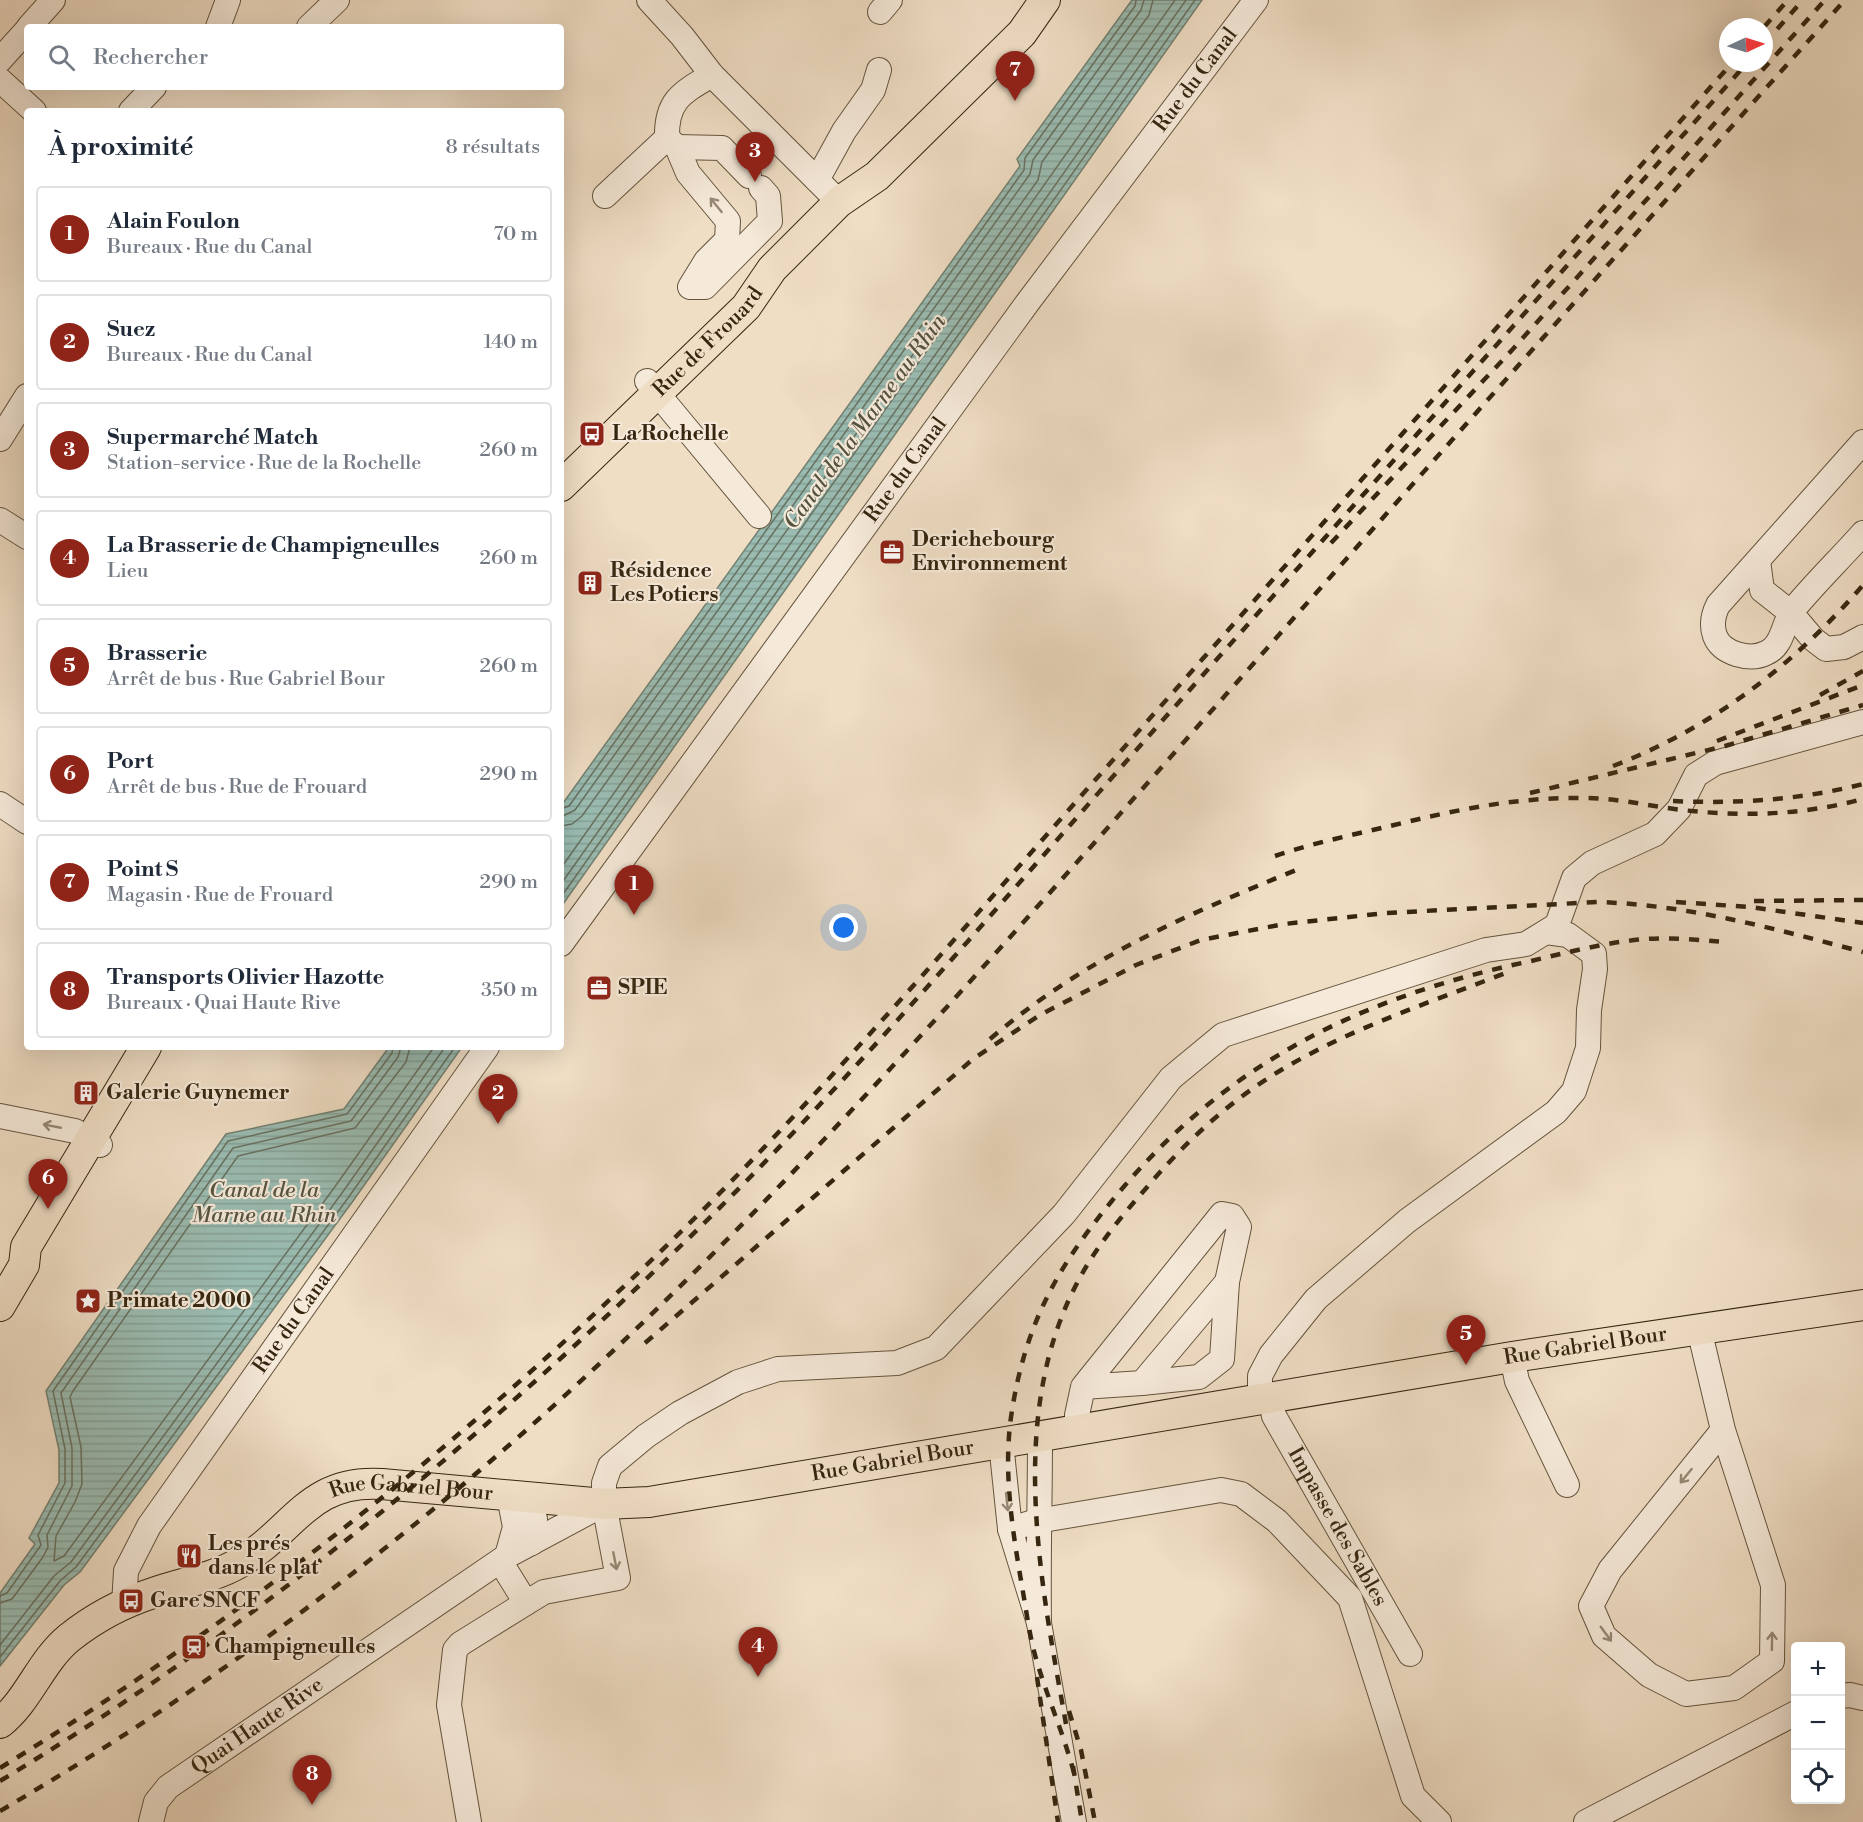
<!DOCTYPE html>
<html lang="fr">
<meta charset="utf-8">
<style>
:root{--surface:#fff;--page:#f6f6f7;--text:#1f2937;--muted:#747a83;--line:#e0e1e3;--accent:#8f2418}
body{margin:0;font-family:"Libre Bodoni",serif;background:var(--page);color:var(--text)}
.controls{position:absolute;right:18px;bottom:18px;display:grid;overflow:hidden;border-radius:6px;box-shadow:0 6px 24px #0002}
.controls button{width:54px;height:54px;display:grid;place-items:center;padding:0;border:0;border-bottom:2px solid var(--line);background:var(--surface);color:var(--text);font:30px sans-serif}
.compass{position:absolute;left:1719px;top:18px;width:54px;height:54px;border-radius:50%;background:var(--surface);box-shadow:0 6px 24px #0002;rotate:86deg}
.you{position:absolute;left:844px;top:928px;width:21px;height:21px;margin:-15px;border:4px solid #fff;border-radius:50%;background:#1a73e8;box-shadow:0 0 0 9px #1a73e833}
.badge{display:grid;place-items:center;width:39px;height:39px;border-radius:50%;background:var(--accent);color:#fff;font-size:20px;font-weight:700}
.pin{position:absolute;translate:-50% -50px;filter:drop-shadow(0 2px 3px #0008)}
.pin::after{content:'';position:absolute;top:32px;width:21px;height:18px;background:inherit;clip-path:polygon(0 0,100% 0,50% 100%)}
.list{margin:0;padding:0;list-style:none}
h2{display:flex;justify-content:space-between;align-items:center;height:78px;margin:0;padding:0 24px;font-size:26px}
h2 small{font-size:20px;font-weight:400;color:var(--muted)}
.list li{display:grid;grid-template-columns:39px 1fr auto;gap:18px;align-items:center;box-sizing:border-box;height:96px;margin:0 12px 12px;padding:0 12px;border:2px solid var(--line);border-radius:6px}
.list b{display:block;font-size:22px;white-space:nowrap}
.list p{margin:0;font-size:20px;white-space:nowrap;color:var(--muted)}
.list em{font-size:20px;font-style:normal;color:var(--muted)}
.icon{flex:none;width:33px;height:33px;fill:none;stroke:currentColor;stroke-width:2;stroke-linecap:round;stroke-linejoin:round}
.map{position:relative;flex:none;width:1863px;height:1822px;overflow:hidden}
.search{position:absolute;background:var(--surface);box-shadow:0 6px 24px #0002;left:24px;top:24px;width:540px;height:66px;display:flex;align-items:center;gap:15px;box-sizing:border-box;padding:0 21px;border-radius:6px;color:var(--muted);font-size:22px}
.panel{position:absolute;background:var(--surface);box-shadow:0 6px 24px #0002;left:24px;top:108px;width:540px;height:942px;border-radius:6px}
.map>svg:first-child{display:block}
.water{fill:url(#water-rules);stroke:#728071;stroke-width:1.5}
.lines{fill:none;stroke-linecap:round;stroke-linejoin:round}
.shore{stroke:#687161;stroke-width:1.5}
.minor-casing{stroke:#64543d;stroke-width:26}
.major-casing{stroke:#362610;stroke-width:32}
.minor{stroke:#f5e9d9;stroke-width:24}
.major{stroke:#efddc4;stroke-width:30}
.rail{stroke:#362610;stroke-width:4.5;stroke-dasharray:10 10;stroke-linecap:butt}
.oneway{stroke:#968874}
.labels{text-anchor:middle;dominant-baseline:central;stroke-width:4.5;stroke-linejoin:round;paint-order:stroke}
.street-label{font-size:21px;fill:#362610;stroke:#f5e9d9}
.poi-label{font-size:21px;font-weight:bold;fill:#362610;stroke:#f5e9d9;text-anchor:start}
.water-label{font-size:22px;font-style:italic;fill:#545341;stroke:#f5e9d9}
</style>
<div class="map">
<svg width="1863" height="1822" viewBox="0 0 1863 1822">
<defs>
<pattern id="water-rules" width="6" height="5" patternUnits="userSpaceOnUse" patternTransform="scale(1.5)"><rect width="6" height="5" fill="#9abcb2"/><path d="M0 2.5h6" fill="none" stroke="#85a198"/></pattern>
</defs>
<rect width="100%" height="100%" fill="#efddc4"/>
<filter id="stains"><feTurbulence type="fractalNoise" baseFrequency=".00333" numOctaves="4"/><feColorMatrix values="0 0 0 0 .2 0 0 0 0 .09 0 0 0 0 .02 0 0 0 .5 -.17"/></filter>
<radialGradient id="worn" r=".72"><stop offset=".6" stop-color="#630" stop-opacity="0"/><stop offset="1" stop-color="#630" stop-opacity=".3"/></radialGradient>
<!-- water -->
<g class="water">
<path d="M1132,0H1202L561,907V806L1020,166L1017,159Z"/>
<path d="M389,1047H462L353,1201L80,1572L64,1585L0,1666V1593L35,1544L29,1538L59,1483V1450L46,1391L226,1134L344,1109Z"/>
</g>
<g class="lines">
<!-- shore -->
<g class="shore">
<path d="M561,809L569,806L1024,170L1025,158L1135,6L1136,0"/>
<path d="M561,817L575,810L1030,174L1033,160L1141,10L1144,0"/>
<path d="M561,826L572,824L582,816L1038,180L1042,162L1149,15L1153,0"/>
<path d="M561,868L1175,0"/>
<path d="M561,884L1186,0"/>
<path d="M561,897L1195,0"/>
<path d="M410,1047L406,1062L355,1128L238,1156L73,1391L70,1397L81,1447L82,1484L75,1502L56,1536L54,1561L64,1556L334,1188L434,1047"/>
<path d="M0,1596L7,1593L41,1545L38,1535L65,1483V1449L53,1391L228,1141L347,1114L392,1053L393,1047"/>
<path d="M0,1603L12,1599L43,1557L48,1547L47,1535L72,1486V1448L61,1393L233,1148L351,1121L398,1057L401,1047"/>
<path d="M0,1645L54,1576L71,1562L342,1193L445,1047"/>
<path d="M0,1657L60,1581L76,1567L348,1198L455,1047"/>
</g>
<!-- minor casing -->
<g class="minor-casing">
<g id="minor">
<path d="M649,0L682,36L712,75L839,202"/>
<path d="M880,12L890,0"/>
<path d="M29,27L53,0"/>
<path d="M218,27L228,0"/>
<path d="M309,27L337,0"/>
<path d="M0,60L27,30"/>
<path d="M0,80L34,111"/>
<path d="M131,111L154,87"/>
<path d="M667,138C666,101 681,93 712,75"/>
<path d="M677,147L722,148L749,176"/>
<path d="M817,180L844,131L873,90L879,70"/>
<path d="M605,196L667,138L677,147L688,173L728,221L727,240L706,261L690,287"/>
<path d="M692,287H705L770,221L768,196L761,188"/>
<path d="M647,381L759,516"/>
<path d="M0,439L27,396"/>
<path d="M1863,442L1718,605C1713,615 1711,625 1715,636C1722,654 1750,661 1766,653C1783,646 1783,624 1792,611C1814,584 1840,559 1863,533"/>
<path d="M0,520L27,537"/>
<path d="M1758,561L1762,590L1791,613L1813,639L1826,649L1844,647L1863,637"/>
<path d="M0,804L27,822"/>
<path id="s1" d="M561,944L1028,302L1256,0"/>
<path d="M0,1116L75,1131L100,1145"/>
<path d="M1699,1329L1723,1430L1773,1585L1772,1661L1734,1688L1686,1694L1649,1675L1604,1636L1591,1606L1610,1570L1723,1430"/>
<path d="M1512,1357L1517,1381L1567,1485"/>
<path d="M1142,1383L1199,1377L1222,1359L1227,1282"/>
<path id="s2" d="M1270,1397L1274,1416L1410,1654"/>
<path d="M1260,1399V1376L1271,1355L1316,1299L1407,1221L1556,1112L1574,1091L1588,1048L1589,1010L1595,969L1594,954L1568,935L1546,932"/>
<path d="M1077,1430V1415L1083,1387L1222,1214L1232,1216L1239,1227L1227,1282L1142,1383L1083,1387"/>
<path d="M1001,1443L1010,1529L1039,1623C1038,1560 1040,1499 1040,1437"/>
<path d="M530,1498L535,1519L532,1543"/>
<path d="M1010,1529L1037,1521L1221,1490L1241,1494L1277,1521L1350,1598L1413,1796L1439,1822"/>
<path d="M507,1556L515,1527L509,1496"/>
<path d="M500,1561L526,1603L544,1592L618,1578L604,1504V1483L610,1466L646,1436L680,1413L738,1382L778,1369L897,1363L936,1348L1064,1214L1171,1078L1223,1035L1486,950L1526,944L1557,925L1574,878L1592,863L1655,834L1679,809L1696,775L1715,763L1863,722"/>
<path id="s3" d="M124,1605L126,1571L149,1526L487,1047"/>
<path d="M1039,1623L1074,1822"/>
<path d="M1840,1696L1850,1695L1863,1698"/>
<path id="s4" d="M151,1822L156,1802L168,1787L507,1556L604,1504"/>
<path d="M469,1822L449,1705L455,1650L460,1644L526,1603"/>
<path d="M1586,1822L1796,1713"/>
</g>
</g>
<!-- major casing -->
<g class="major-casing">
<g id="major">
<path id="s5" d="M561,486L746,307L772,269L839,202L877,176L1022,33L1045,0"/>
<path d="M0,1306L24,1265L26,1247L146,1047"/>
<path id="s6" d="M0,1723C29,1700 40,1662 69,1638C94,1618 122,1603 153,1593C182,1583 213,1578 239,1563C294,1531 308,1479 382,1484L604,1504L649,1502L1512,1357L1863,1305"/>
</g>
</g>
<!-- minor -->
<use href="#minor" class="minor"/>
<!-- major -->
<use href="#major" class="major"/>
<!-- rail -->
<g class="rail">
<path d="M1764,27L1788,0"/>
<path d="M1764,44L1803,0"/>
<path d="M1331,543L1513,349L1825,0"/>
<path d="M1820,695L1863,671"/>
<path d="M1717,741L1863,685"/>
<path d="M1613,766C1712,728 1794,665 1863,585"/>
<path d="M1530,793L1725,746L1863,705"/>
<path d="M1673,801C1738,804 1800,800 1863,784"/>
<path d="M1275,856C1313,843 1352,835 1390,826C1455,810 1516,797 1583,798C1617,798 1649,806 1682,810C1744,817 1803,815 1863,799"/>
<path d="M1754,901L1863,900"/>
<path d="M1676,902L1750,907L1863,923"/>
<path d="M990,1039C1088,956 1184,916 1301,868"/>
<path d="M645,1343L973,1059L1040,1015L1136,965L1201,940L1284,924L1386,913L1598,902C1690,905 1775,929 1863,952"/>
<path d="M1037,1677L1058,1822"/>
<path d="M1069,1711L1081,1750L1095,1822"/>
<path d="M1066,1724C1041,1584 1007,1421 1075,1287C1094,1249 1120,1218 1148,1186C1188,1139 1234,1097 1288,1066C1357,1026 1434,1001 1508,972"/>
<path d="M1073,1766L1082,1822"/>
<path d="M0,1768C255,1612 488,1422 700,1213C850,1063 988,900 1129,742C1330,515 1531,289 1732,63"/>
<path d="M1074,1773C1064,1735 1048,1699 1037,1662C1030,1639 1027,1615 1023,1592C1013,1534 1003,1475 1011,1417C1024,1328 1055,1270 1111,1202C1223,1064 1360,997 1531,961C1569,952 1607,942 1646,939C1672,937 1699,940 1724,942"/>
<path d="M0,1781C254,1628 485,1437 697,1230C850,1081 989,916 1131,756C1336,525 1542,294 1747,63"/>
<path d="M0,1811C220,1683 429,1525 614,1350C810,1165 989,961 1168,760C1393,506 1618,253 1845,0"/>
</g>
</g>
<!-- one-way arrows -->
<defs><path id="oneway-shaft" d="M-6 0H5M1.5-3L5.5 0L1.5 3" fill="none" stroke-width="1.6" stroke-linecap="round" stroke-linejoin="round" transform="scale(1.5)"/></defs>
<g class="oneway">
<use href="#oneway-shaft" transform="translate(716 205) rotate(-129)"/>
<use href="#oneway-shaft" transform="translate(52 1126) rotate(-169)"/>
<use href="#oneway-shaft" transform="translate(1686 1476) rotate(129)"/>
<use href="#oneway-shaft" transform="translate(1007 1502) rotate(84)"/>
<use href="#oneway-shaft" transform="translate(615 1561) rotate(79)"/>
<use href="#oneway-shaft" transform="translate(1606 1634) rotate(54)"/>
<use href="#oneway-shaft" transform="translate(1772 1641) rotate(-89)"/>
</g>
<!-- icons -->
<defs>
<g id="bus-square" transform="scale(1.35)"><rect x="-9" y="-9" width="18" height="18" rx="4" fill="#8f2418" stroke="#f5e9d9"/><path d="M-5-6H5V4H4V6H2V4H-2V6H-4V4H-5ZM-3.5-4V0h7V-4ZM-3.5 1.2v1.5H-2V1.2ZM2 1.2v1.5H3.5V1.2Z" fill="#fff"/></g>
<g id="office-square" transform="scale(1.35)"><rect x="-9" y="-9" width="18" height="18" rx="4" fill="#8f2418" stroke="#f5e9d9"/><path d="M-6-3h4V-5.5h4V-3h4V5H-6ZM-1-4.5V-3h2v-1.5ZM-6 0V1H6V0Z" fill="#fff"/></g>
<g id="building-square" transform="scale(1.35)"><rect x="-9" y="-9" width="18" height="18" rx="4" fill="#8f2418" stroke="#f5e9d9"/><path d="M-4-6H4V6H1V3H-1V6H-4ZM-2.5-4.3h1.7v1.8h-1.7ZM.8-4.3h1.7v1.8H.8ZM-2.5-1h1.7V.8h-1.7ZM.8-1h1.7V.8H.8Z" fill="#fff"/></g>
<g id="sight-square" transform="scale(1.35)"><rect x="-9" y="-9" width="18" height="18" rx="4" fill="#8f2418" stroke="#f5e9d9"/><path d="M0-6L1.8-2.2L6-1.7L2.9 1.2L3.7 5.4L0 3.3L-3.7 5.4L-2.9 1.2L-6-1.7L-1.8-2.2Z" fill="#fff"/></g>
<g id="restaurant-square" transform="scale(1.35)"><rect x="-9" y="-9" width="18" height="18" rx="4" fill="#8f2418" stroke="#f5e9d9"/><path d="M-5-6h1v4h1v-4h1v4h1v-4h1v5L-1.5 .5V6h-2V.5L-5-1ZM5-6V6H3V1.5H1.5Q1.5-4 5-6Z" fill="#fff"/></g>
<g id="station-square" transform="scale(1.35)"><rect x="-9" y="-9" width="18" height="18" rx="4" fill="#8f2418" stroke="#f5e9d9"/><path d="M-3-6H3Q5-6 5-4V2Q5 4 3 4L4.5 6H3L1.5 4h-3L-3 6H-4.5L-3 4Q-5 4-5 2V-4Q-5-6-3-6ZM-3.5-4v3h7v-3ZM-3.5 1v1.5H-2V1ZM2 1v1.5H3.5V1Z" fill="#fff"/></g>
</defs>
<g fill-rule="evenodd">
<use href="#bus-square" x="592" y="434"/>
<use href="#office-square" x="892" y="552"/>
<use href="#building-square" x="590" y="583"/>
<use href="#office-square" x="599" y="988"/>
<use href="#building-square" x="86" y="1093"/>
<use href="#sight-square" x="88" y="1301"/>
<use href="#restaurant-square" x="189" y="1556"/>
<use href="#bus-square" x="131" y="1601"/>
<use href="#station-square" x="194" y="1647"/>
</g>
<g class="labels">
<!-- street labels -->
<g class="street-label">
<text stroke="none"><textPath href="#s1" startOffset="1072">Rue du Canal</textPath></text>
<text stroke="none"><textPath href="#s5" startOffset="206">Rue de Frouard</textPath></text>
<text stroke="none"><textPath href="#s1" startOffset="586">Rue du Canal</textPath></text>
<text stroke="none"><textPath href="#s3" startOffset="336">Rue du Canal</textPath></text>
<text stroke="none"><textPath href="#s6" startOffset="1683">Rue Gabriel Bour</textPath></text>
<text stroke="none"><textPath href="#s6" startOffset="981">Rue Gabriel Bour</textPath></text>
<text stroke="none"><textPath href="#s6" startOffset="495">Rue Gabriel Bour</textPath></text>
<text stroke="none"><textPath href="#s2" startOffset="147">Impasse des Sables</textPath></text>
<text stroke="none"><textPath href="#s4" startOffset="148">Quai Haute Rive</textPath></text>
</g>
<!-- poi labels -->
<g class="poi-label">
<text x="612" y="434">La Rochelle</text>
<text x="912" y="540">Derichebourg<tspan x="912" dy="24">Environnement</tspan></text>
<text x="610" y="571">Résidence<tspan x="610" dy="24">Les Potiers</tspan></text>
<text x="618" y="988">SPIE</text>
<text x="106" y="1093">Galerie Guynemer</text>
<text x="107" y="1301">Primate 2000</text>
<text x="208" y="1544">Les prés<tspan x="208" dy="24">dans le plat</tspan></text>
<text x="150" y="1601">Gare SNCF</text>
<text x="214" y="1647">Champigneulles</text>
</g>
<!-- water labels -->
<g class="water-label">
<text transform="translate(865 422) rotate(-54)">Canal de la Marne au Rhin</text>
<text x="264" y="1190">Canal de la<tspan x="264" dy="25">Marne au Rhin</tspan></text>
</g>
</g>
<rect width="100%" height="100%" filter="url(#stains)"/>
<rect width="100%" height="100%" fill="url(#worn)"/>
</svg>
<div class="controls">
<button>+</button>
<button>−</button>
<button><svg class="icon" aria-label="locate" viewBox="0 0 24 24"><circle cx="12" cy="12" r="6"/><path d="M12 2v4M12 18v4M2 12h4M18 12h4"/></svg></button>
</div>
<svg class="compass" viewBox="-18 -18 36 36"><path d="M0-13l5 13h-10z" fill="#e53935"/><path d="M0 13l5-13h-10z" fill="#747a83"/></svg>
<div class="you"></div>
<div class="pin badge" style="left:634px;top:915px">1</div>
<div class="pin badge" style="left:498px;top:1124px">2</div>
<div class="pin badge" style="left:755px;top:182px">3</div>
<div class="pin badge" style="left:758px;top:1677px">4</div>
<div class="pin badge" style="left:1466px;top:1365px">5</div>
<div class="pin badge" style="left:48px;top:1209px">6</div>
<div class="pin badge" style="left:1015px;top:101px">7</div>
<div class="pin badge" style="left:312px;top:1805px">8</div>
<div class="search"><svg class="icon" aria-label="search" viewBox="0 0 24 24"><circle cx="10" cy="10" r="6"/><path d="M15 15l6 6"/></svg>Rechercher</div>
<section class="panel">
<h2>À proximité<small>8 résultats</small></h2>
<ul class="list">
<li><span class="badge">1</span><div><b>Alain Foulon</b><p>Bureaux · Rue du Canal</p></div><em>70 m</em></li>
<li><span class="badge">2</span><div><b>Suez</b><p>Bureaux · Rue du Canal</p></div><em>140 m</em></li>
<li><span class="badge">3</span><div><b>Supermarché Match</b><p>Station-service · Rue de la Rochelle</p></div><em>260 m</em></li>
<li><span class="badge">4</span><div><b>La Brasserie de Champigneulles</b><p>Lieu</p></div><em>260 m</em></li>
<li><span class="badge">5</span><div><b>Brasserie</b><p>Arrêt de bus · Rue Gabriel Bour</p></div><em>260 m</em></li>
<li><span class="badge">6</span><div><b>Port</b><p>Arrêt de bus · Rue de Frouard</p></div><em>290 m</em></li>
<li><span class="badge">7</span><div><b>Point S</b><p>Magasin · Rue de Frouard</p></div><em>290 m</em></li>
<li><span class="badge">8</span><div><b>Transports Olivier Hazotte</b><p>Bureaux · Quai Haute Rive</p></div><em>350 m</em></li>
</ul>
</section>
</div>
